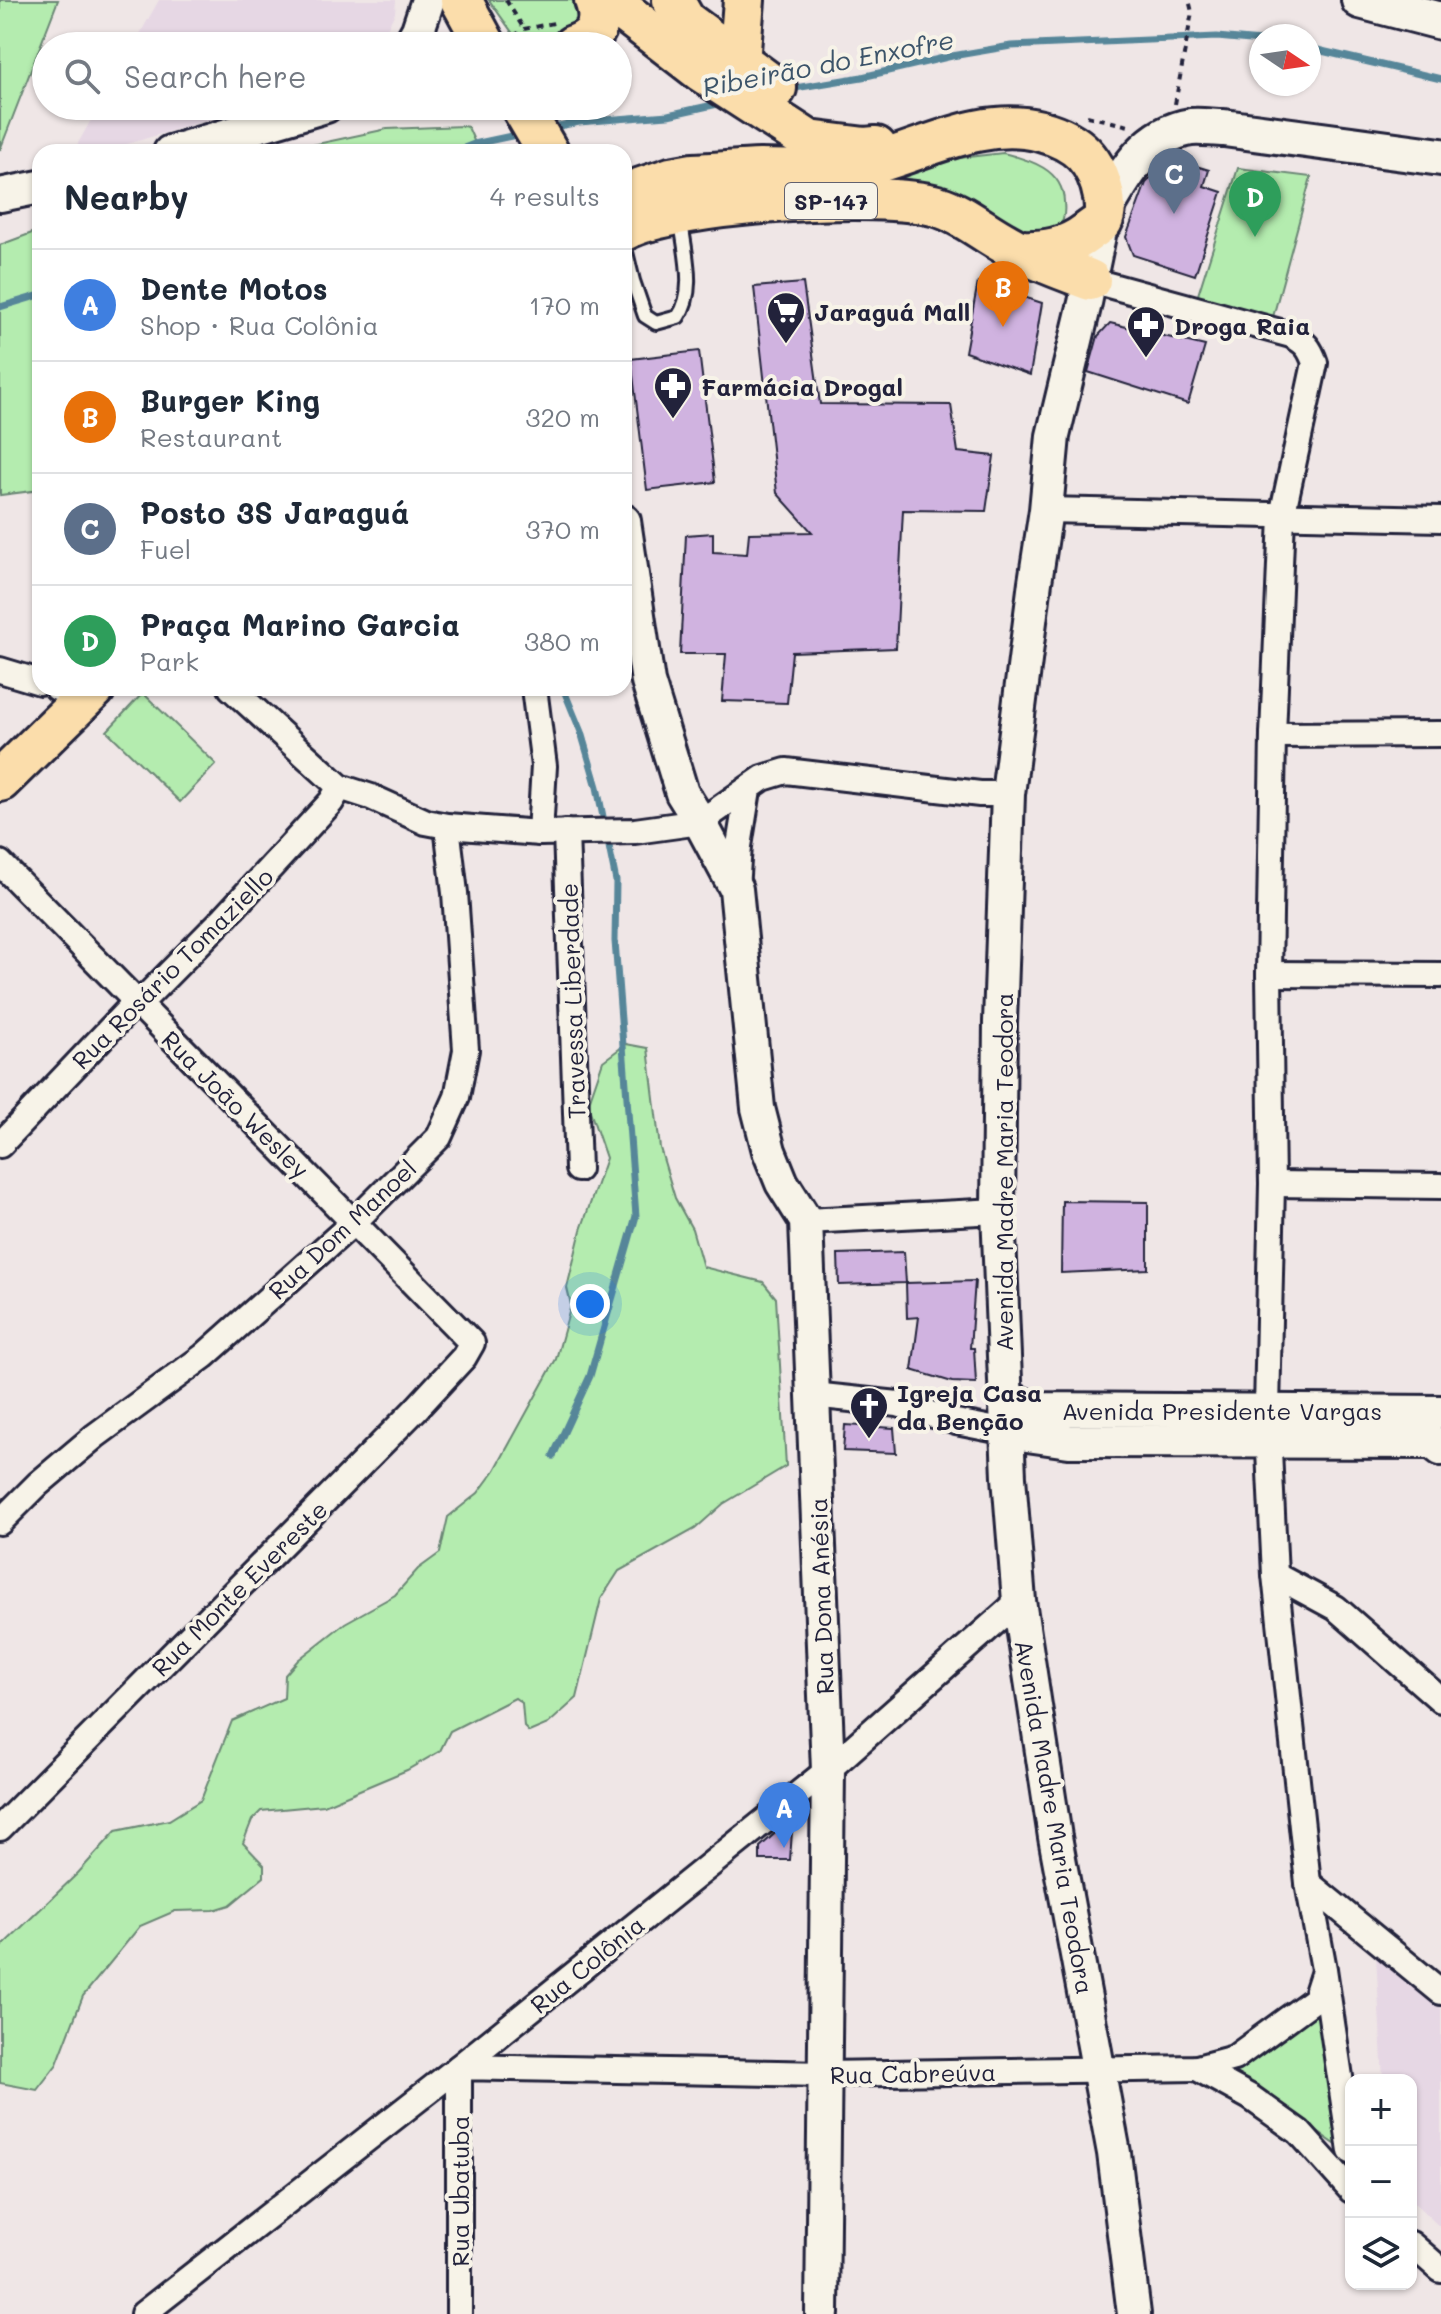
<!DOCTYPE html>
<meta charset="utf-8">
<style>
:root{--surface:#fff;--page:#f2f2f3;--text:#1f2937;--muted:#747a83;--line:#e0e1e3;--accent:#1a73e8}
body{margin:0;font-family:Mali,sans-serif;background:var(--page);color:var(--text)}
.controls{position:absolute;right:24px;bottom:24px;display:grid;overflow:hidden;border-radius:16px;box-shadow:0 2px 6px #0004}
.controls button{width:72px;height:72px;display:grid;place-items:center;padding:0;border:0;border-bottom:2px solid var(--line);background:var(--surface);color:var(--text);font:40px sans-serif}
.compass{position:absolute;left:1249px;top:24px;width:72px;height:72px;border-radius:50%;background:var(--surface);box-shadow:0 2px 6px #0004;rotate:103deg}
.you{position:absolute;left:590px;top:1304px;width:28px;height:28px;margin:-20px;border:6px solid #fff;border-radius:50%;background:#1a73e8;box-shadow:0 0 0 12px #1a73e833}
.badge{display:grid;place-items:center;width:52px;height:52px;border-radius:50%;background:var(--accent);color:#fff;font-size:26px;font-weight:700}
.pin{position:absolute;translate:-50% -66px;filter:drop-shadow(0 2px 4px #0008)}
.pin::after{content:'';position:absolute;top:42px;width:28px;height:24px;background:inherit;clip-path:polygon(0 0,100% 0,50% 100%)}
.list{margin:0;padding:0;list-style:none}
h2{display:flex;justify-content:space-between;align-items:center;height:104px;margin:0;padding:0 32px;font-size:34px}
h2 small{font-size:26px;font-weight:400;color:var(--muted)}
.list li{display:grid;grid-template-columns:52px 1fr auto;gap:24px;align-items:center;box-sizing:border-box;height:112px;padding:0 32px;border-top:2px solid var(--line)}
.list b{display:block;font-size:30px;white-space:nowrap}
.list p{margin:0;font-size:26px;white-space:nowrap;color:var(--muted)}
.list em{font-size:26px;font-style:normal;color:var(--muted)}
.icon{flex:none;width:44px;height:44px;fill:none;stroke:currentColor;stroke-width:2;stroke-linecap:round;stroke-linejoin:round}
.map{position:relative;flex:none;width:1441px;height:2314px;overflow:hidden}
.search{position:absolute;background:var(--surface);box-shadow:0 2px 6px #0004;left:32px;top:32px;width:600px;height:88px;display:flex;align-items:center;gap:20px;box-sizing:border-box;padding:0 28px;border-radius:44px;color:var(--muted);font-size:30px}
.panel{position:absolute;background:var(--surface);box-shadow:0 2px 6px #0004;left:32px;top:144px;width:600px;height:552px;border-radius:24px}
.map>svg:first-child{display:block}
.built{fill:#e6d7e4}
.green{fill:#b4ecaf;stroke:#6b8775;stroke-width:2}
.lines{fill:none;stroke-linecap:round;stroke-linejoin:round}
.stream{stroke:#578699;stroke-width:7}
.building{fill:#d0b3e0;stroke:#22223b;stroke-width:2}
.service-casing{stroke:#22223b;stroke-width:18}
.minor-casing{stroke:#22223b;stroke-width:30}
.tertiary-casing{stroke:#22223b;stroke-width:38}
.secondary-casing{stroke:#22223b;stroke-width:42}
.primary-casing{stroke:#22223b;stroke-width:46}
.path{stroke:#22223b;stroke-width:4;stroke-dasharray:6 6;stroke-linecap:butt}
.service{stroke:#f7f3e8;stroke-width:12}
.minor{stroke:#f7f3e8;stroke-width:24}
.tertiary{stroke:#f7f3e8;stroke-width:32}
.secondary{stroke:#f7f3e8;stroke-width:36}
.primary{stroke:#fbddab;stroke-width:40}
.labels{text-anchor:middle;dominant-baseline:central;stroke-width:8;stroke-linejoin:round;paint-order:stroke}
.shield{fill:#f7f3e8;stroke:#62616f;stroke-width:2}
.shield-label{font-size:22px;font-weight:bold;fill:#22223b}
.poi-label{font-size:24px;font-weight:bold;fill:#22223b;stroke:#f7f3e8;text-anchor:start}
.street-label{font-size:24px;fill:#22223b;stroke:#f7f3e8}
.water-label{font-size:26px;font-style:italic;fill:#3c546a;stroke:#f7f3e8}
</style>
<div class="map">
<svg width="1441" height="2314" viewBox="0 0 1441 2314">
<rect width="100%" height="100%" fill="#efe6e6"/>
<filter id="ink" filterUnits="userSpaceOnUse"><feTurbulence type="fractalNoise" baseFrequency=".0125" numOctaves="2"/><feDisplacementMap in="SourceGraphic" scale="16" xChannelSelector="R" yChannelSelector="G"/><feConvolveMatrix kernelMatrix="1 2 1 2 8 2 1 2 1" color-interpolation-filters="sRGB"/></filter>
<g filter="url(#ink)">
<!-- built -->
<g class="built">
<path d="M159,0H396L395,13L378,46H133Z"/>
<path d="M99,106H254L101,152H73Z"/>
<path d="M1376,1955L1441,2007V2228L1411,2200V2080H1383Z"/>
</g>
<!-- green -->
<g class="green">
<path d="M0,0H58L0,150Z"/>
<path d="M489,0H582L585,15C561,39 553,48 519,42Z"/>
<path d="M463,126L468,127L479,152H280L387,129Z"/>
<path d="M1003,153C1030,160 1063,169 1064,202C1065,211 1065,220 1059,227C1054,233 1045,238 1038,243L889,189V166Z"/>
<path d="M1238,168L1311,177L1273,317L1197,298Z"/>
<path d="M40,230V490L0,495V245Z"/>
<path d="M143,693L216,764L180,802L107,731Z"/>
<path d="M626,1044L648,1048L660,1148L675,1198L692,1229L703,1267L763,1282L776,1298L786,1466L723,1504L695,1529L619,1571L601,1599L577,1698L548,1724L529,1732L524,1727L522,1703L515,1698L450,1731L440,1751L407,1770L324,1805L261,1811L252,1820L243,1843L264,1865V1877L230,1905L214,1910L175,1911L140,1926L83,1996L57,2064L37,2090L0,2083V1948L78,1873L116,1831L169,1820L201,1800L232,1721L284,1698L285,1675L298,1660L345,1623L395,1595L418,1569L440,1553L448,1517L478,1493L495,1470L556,1359L571,1305L567,1288L581,1230L606,1158L588,1105L603,1061Z"/>
<path d="M1317,2012L1338,2146L1228,2071Z"/>
</g>
<g class="lines">
<!-- stream -->
<g class="stream">
<path d="M1309,48L1441,79"/>
<path d="M789,89L862,77L952,56L1011,46L1217,37L1261,41"/>
<path d="M549,128L579,122L668,115L722,103"/>
<path d="M454,152L474,144L521,134"/>
<path d="M0,307L40,295"/>
<path d="M553,1456L590,1376L636,1216L615,941L616,881L597,787L581,732L563,688"/>
</g>
</g>
<!-- building -->
<g class="building">
<path d="M1170,158L1209,170L1204,186L1222,192L1195,275L1133,255L1126,237L1146,183Z"/>
<path d="M978,282L1042,303L1030,375L965,352Z"/>
<path d="M803,283L820,404L951,405L958,452L994,456L986,511L903,510L896,648L792,652L787,703L722,701L726,654H680L686,535L713,533V552L747,554L749,533L812,532L777,493L754,287Z"/>
<path d="M1110,323L1205,346L1188,404L1088,372L1098,336Z"/>
<path d="M699,351L715,482L647,490L631,359Z"/>
<path d="M1062,1201L1148,1202V1269L1061,1273Z"/>
<path d="M904,1252L906,1283L839,1285L838,1254Z"/>
<path d="M975,1281L970,1348H974L976,1383L952,1382L912,1370L919,1317L907,1318L906,1283Z"/>
<path d="M845,1425L894,1428L896,1453L843,1451Z"/>
<path d="M793,1817L790,1860H760V1847Z"/>
</g>
<g class="lines">
<!-- service casing -->
<g class="service-casing">
<path id="service" d="M624,244L633,281L645,316L656,323L678,317C697,290 684,251 681,220"/>
</g>
<!-- minor casing -->
<g class="minor-casing">
<g id="minor">
<path d="M1090,280L1291,335C1305,342 1310,348 1315,363L1282,516L1273,735L1269,974L1272,1184L1267,1410L1275,1575L1308,1883L1324,1969L1351,2151"/>
<path d="M1046,510L1441,519"/>
<path d="M0,670L40,682"/>
<path d="M57,688L86,697"/>
<path d="M231,688L340,787L371,797L426,822L447,826L540,833L635,831L700,822L763,778L786,771L980,794H1008"/>
<path d="M534,688L544,766L540,833"/>
<path d="M1273,735L1441,734"/>
<path d="M566,832L578,1169"/>
<path d="M0,863L472,1343L464,1357L415,1410L0,1828"/>
<path d="M736,889L739,846L748,790"/>
<path d="M1269,974L1441,975"/>
<path d="M0,1145L130,1008L138,1005L224,918L331,802L340,787"/>
<path d="M1272,1184L1441,1186"/>
<path d="M806,1221L998,1211"/>
<path d="M813,1395L898,1404L956,1422L1007,1432"/>
<path d="M0,1522L38,1484L95,1436L204,1356L353,1223L439,1137L457,1097L466,1050L455,893L447,826"/>
<path d="M1275,1575L1336,1608L1441,1700"/>
<path d="M1308,1883L1441,1992"/>
<path d="M1197,2068L1250,2097L1299,2132L1351,2190"/>
<path d="M1411,2244L1441,2270"/>
<path d="M143,2314L459,2067L828,1770L1019,1601"/>
<path d="M459,2314V2067L825,2074L1197,2068L1234,2058L1315,1999L1324,1971"/>
</g>
</g>
<!-- tertiary casing -->
<g class="tertiary-casing">
<g id="tertiary">
<path d="M409,46L418,30L428,0"/>
<path d="M170,152L326,106"/>
<path d="M0,195L40,187"/>
<path d="M1102,221L1085,303L1053,436L1046,510L1035,582L1008,794L1000,1022L998,1211L1009,1477L1019,1601L1055,1837L1114,2153L1134,2314"/>
<path d="M624,521L648,682L682,793L700,822L736,889L758,1108L769,1151L782,1183L806,1221L828,1770L822,2314"/>
<path d="M1006,1397L1034,1409L1441,1412"/>
<path d="M1007,1432L1069,1441L1432,1442L1441,1449"/>
</g>
</g>
<!-- secondary casing -->
<g class="secondary-casing">
<g id="secondary">
<path d="M1360,0L1441,21"/>
<path d="M1106,207C1126,172 1147,134 1191,127C1202,126 1213,128 1224,128L1441,157"/>
</g>
</g>
<!-- primary casing -->
<g class="primary-casing">
<g id="primary">
<path d="M461,0L486,46"/>
<path d="M609,0L701,71L809,141L865,148L876,147"/>
<path d="M673,0L685,21L776,88"/>
<path d="M573,46C597,38 603,23 595,0"/>
<path d="M739,63L744,0"/>
<path d="M521,106L548,152"/>
<path d="M624,194L671,178L693,174C715,173 738,171 760,170C788,170 818,173 846,169C911,160 973,114 1041,131C1078,141 1097,160 1104,197C1105,204 1106,214 1102,221C1099,225 1091,229 1088,232C1066,249 1045,252 1019,251"/>
<path d="M624,230C673,203 883,190 937,206C962,213 983,232 1006,244C1032,259 1062,269 1090,280"/>
<path d="M0,781L95,688"/>
</g>
</g>
<!-- path -->
<g class="path">
<path d="M506,0L524,29"/>
<path d="M514,36L524,29L554,23"/>
<path d="M1175,104L1192,12L1189,0"/>
<path d="M1087,116L1129,126"/>
</g>
<!-- service -->
<use href="#service" class="service"/>
<!-- minor -->
<use href="#minor" class="minor"/>
<!-- tertiary -->
<use href="#tertiary" class="tertiary"/>
<!-- secondary -->
<use href="#secondary" class="secondary"/>
<!-- primary -->
<use href="#primary" class="primary"/>
</g>
</g>
<!-- icons -->
<defs>
<g id="supermarket-pin" transform="scale(2)"><path d="M0 17L-7.5 6A9.5 9.5 0 1 1 7.5 6Z" fill="#22223b" stroke="#f7f3e8"/><path d="M-6-5.5h2.5l.6 2H6L4.5 2H-2.5L-4.4-4H-6ZM-1.5 3.2a1.3 1.3 0 1 0 .1 0ZM3 3.2a1.3 1.3 0 1 0 .1 0Z" fill="#fff"/></g>
<g id="pharmacy-pin" transform="scale(2)"><path d="M0 17L-7.5 6A9.5 9.5 0 1 1 7.5 6Z" fill="#22223b" stroke="#f7f3e8"/><path d="M-2-6h4v4h4v4h-4v4h-4v-4h-4v-4h4Z" fill="#fff"/></g>
<g id="church-pin" transform="scale(2)"><path d="M0 17L-7.5 6A9.5 9.5 0 1 1 7.5 6Z" fill="#22223b" stroke="#f7f3e8"/><path d="M-1.2-6h2.4v3.5h3.3v2.4h-3.3V6h-2.4V-.1h-3.3v-2.4h3.3Z" fill="#fff"/></g>
</defs>
<g fill-rule="evenodd">
<use href="#supermarket-pin" x="786" y="311"/>
<use href="#pharmacy-pin" x="1146" y="325"/>
<use href="#pharmacy-pin" x="673" y="386"/>
<use href="#church-pin" x="869" y="1406"/>
</g>
<g class="labels">
<!-- shield labels -->
<rect class="shield" x="785" y="183" width="92" height="36" rx="6"/>
<g class="shield-label">
<text x="831" y="201">SP-147</text>
</g>
<!-- poi labels -->
<g class="poi-label">
<text x="814" y="311">Jaraguá Mall</text>
<text x="1174" y="325">Droga Raia</text>
<text x="701" y="386">Farmácia Drogal</text>
<text x="897" y="1392">Igreja Casa<tspan x="897" dy="28">da Benção</tspan></text>
</g>
<!-- street labels -->
<g class="street-label">
<text transform="translate(172 968) rotate(-45)">Rua Rosário Tomaziello</text>
<text transform="translate(572 1001) rotate(-92)">Travessa Liberdade</text>
<text transform="translate(236 1104) rotate(45)">Rua João Wesley</text>
<text transform="translate(1003 1172) rotate(-90)">Avenida Madre Maria Teodora</text>
<text transform="translate(342 1229) rotate(-43)">Rua Dom Manoel</text>
<text x="1222" y="1410">Avenida Presidente Vargas</text>
<text transform="translate(239 1588) rotate(-45)">Rua Monte Evereste</text>
<text transform="translate(821 1596) rotate(-92)">Rua Dona Anésia</text>
<text transform="translate(1055 1817) rotate(80)">Avenida Madre Maria Teodora</text>
<text transform="translate(587 1964) rotate(-39)">Rua Colônia</text>
<text transform="translate(913 2073) rotate(-1)">Rua Cabreúva</text>
<text transform="translate(459 2191) rotate(-90)">Rua Ubatuba</text>
</g>
<!-- water labels -->
<g class="water-label">
<text transform="translate(828 63) rotate(-11)">Ribeirão do Enxofre</text>
</g>
</g>
</svg>
<div class="controls">
<button>+</button>
<button>−</button>
<button><svg class="icon" aria-label="layers" viewBox="0 0 24 24"><path d="M12 4l9 5-9 5-9-5zM3 14l9 5 9-5"/></svg></button>
</div>
<svg class="compass" viewBox="-18 -18 36 36"><path d="M0-13l5 13h-10z" fill="#e53935"/><path d="M0 13l5-13h-10z" fill="#747a83"/></svg>
<div class="you"></div>
<div class="pin badge" style="left:784px;top:1848px;background:#3f7fe0">A</div>
<div class="pin badge" style="left:1003px;top:327px;background:#e8710a">B</div>
<div class="pin badge" style="left:1174px;top:214px;background:#5c6f8a">C</div>
<div class="pin badge" style="left:1255px;top:237px;background:#2e9e5b">D</div>
<div class="search"><svg class="icon" aria-label="search" viewBox="0 0 24 24"><circle cx="10" cy="10" r="6"/><path d="M15 15l6 6"/></svg>Search here</div>
<section class="panel">
<h2>Nearby<small>4 results</small></h2>
<ul class="list">
<li><span class="badge" style="background:#3f7fe0">A</span><div><b>Dente Motos</b><p>Shop · Rua Colônia</p></div><em>170 m</em></li>
<li><span class="badge" style="background:#e8710a">B</span><div><b>Burger King</b><p>Restaurant</p></div><em>320 m</em></li>
<li><span class="badge" style="background:#5c6f8a">C</span><div><b>Posto 3S Jaraguá</b><p>Fuel</p></div><em>370 m</em></li>
<li><span class="badge" style="background:#2e9e5b">D</span><div><b>Praça Marino Garcia</b><p>Park</p></div><em>380 m</em></li>
</ul>
</section>
</div>
